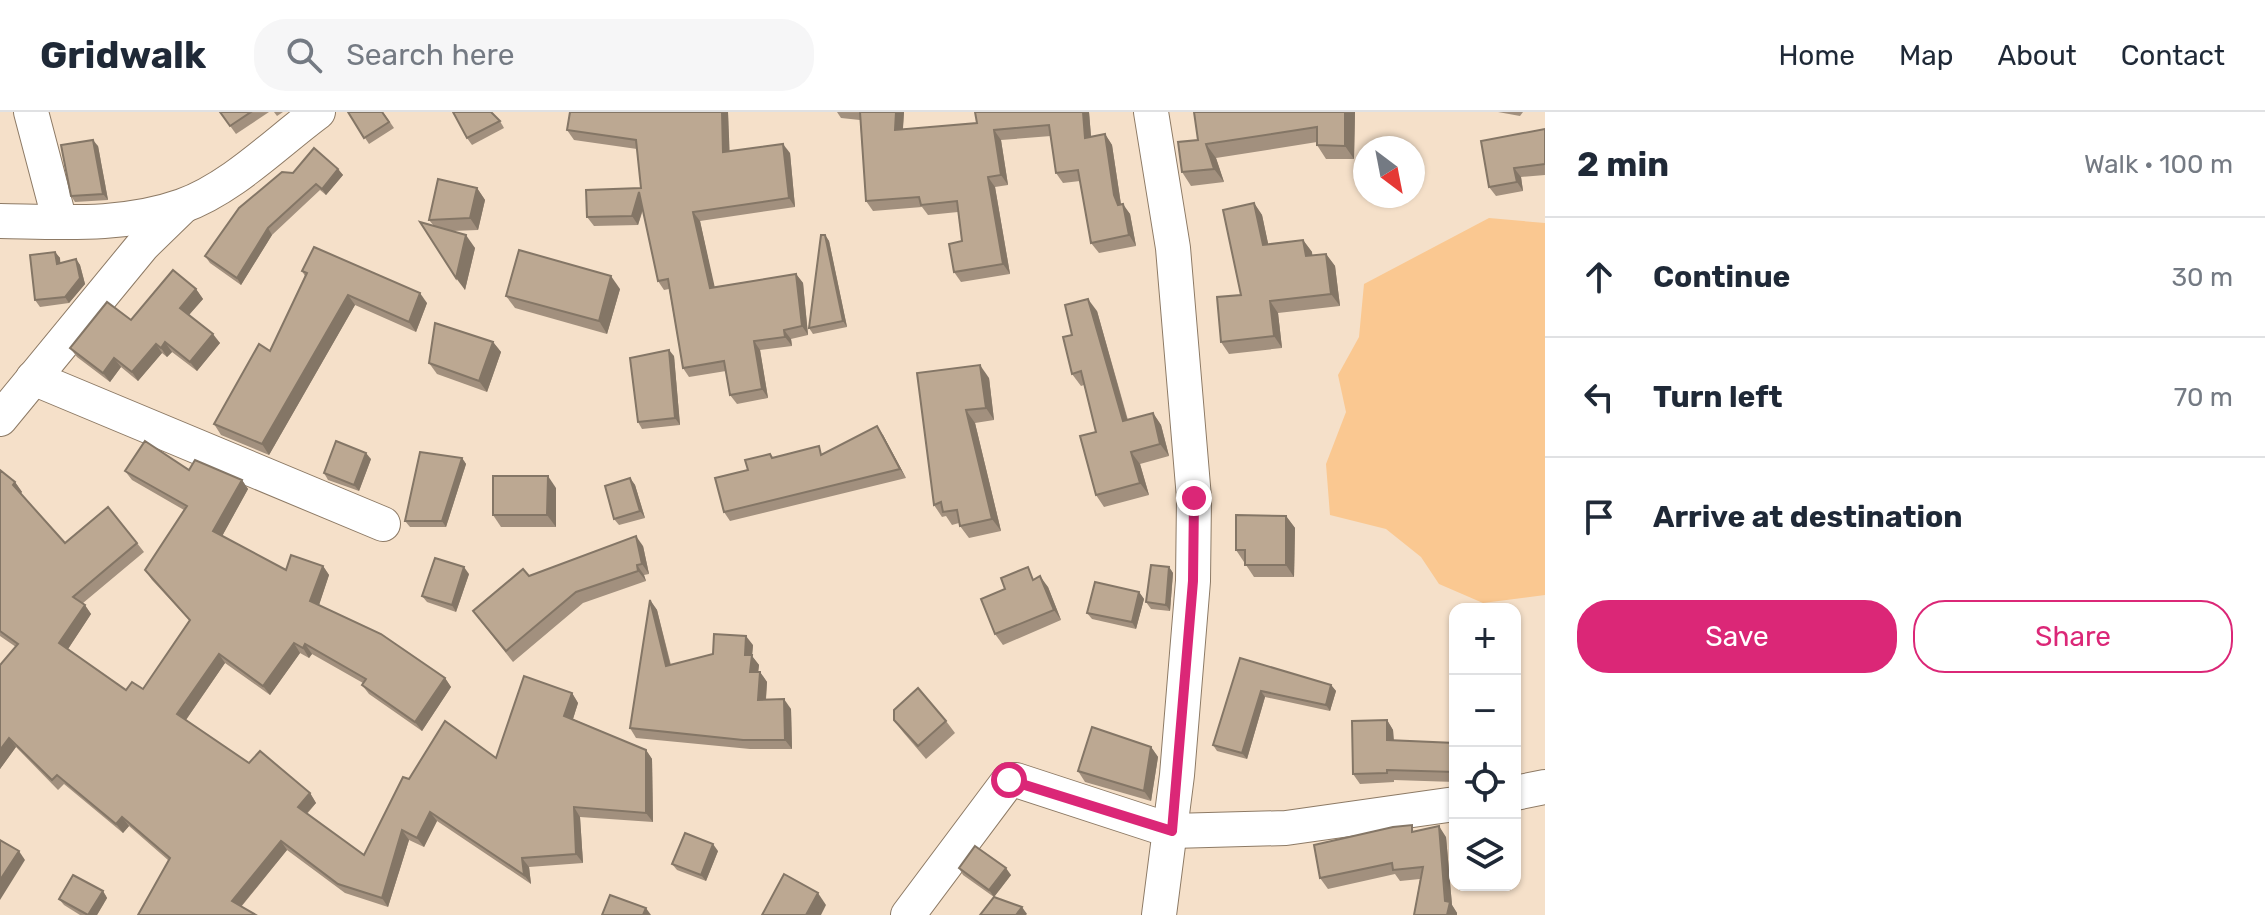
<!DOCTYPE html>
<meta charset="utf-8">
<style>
:root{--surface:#fff;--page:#f6f6f7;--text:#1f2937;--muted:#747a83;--line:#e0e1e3;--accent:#db2777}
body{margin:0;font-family:Rubik,sans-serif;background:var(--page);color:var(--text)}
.controls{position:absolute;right:24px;bottom:24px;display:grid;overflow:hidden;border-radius:16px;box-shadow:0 2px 6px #0004}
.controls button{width:72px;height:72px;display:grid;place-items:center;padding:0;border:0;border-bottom:2px solid var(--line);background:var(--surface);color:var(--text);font:40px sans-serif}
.compass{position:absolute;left:1353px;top:24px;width:72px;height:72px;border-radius:50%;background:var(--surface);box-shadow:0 2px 6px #0004;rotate:148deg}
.stop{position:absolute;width:24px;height:24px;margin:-18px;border:6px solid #db2777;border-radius:50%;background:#fff}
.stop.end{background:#db2777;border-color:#fff;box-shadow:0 2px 8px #0008}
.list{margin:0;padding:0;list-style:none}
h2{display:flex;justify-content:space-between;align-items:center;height:104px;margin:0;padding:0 32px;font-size:34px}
h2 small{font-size:26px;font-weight:400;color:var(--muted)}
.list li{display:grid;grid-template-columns:52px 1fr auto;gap:24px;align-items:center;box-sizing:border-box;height:120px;padding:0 32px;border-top:2px solid var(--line)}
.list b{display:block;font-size:30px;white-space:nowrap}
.list em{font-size:26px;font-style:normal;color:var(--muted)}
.actions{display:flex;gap:16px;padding:24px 32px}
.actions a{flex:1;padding:18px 0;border:2px solid var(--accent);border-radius:32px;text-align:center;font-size:28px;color:var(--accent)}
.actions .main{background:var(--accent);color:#fff}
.icon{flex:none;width:44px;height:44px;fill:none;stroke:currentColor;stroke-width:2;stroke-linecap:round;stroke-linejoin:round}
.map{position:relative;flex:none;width:1545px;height:803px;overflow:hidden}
header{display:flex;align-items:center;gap:48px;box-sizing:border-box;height:112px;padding:0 40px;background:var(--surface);border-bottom:2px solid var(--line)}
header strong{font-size:38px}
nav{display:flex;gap:44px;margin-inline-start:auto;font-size:28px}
.search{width:560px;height:72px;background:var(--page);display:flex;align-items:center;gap:20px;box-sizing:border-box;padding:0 28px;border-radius:32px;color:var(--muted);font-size:30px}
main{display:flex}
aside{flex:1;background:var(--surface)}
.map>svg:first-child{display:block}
.green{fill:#fac891}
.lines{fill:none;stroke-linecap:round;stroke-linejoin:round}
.minor-casing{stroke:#8d7a65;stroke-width:36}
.minor{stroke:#fff;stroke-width:34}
.wall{fill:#a2907e}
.shaded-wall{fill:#847666}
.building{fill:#bca892;stroke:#847666;stroke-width:2}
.route{stroke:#db2777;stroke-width:10}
</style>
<header>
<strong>Gridwalk</strong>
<div class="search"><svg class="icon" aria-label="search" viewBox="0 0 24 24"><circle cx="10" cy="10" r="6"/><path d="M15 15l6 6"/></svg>Search here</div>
<nav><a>Home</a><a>Map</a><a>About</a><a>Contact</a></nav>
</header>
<main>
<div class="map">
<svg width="1545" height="803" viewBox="0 0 1545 803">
<rect width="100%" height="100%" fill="#f5e0c9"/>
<!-- green -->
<path class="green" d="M1489,106L1545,111V483L1483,491L1439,472L1421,445L1386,417L1330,403L1326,352L1346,300L1338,263L1359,225L1364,172Z"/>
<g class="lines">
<!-- minor casing -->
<g class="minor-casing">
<g id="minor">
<path d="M31,0L60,110"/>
<path d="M1151,0L1173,136L1194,386L1193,469L1177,663L1159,803"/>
<path d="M0,109C61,110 123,115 182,94C232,76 276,31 318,0"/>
<path d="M33,266L383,412"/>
<path d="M0,307L143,133L182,95"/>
<path d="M1515,681L1545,675"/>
<path d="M908,803L1009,668H1016L1172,719L1286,716L1455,692"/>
</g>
</g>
<!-- minor -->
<use href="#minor" class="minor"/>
</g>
<!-- wall -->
<g class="wall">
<path d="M220,0H269L236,22Z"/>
<path d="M274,0H283L277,4Z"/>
<path d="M348,0H383L394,16L369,32Z"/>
<path d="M728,0L729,39L790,41L795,95L700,109L714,175L796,162L803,171L808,223L791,227L792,234L760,238L768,286L737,292L730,283L726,259L689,265L683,256L669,177L664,178L658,169L643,98L638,113L594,114L587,105L641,76L637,37L574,28L567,18Z"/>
<path d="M837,0H904L903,17L977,11L975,0H1089L1091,25L1105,22L1112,33L1121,92L1130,102L1136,134L1099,141L1091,131L1080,69L1063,71L1056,61L1051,24L1001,28L1008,73L995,75L1010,162L961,170L954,160L962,129L958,100L928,103L922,95L873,99L866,89L860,8L841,6Z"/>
<path d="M1355,0L1354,47H1326L1317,33V30L1216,46L1224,70L1191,74L1182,60L1198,28Z"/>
<path d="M1498,0H1523L1520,4Z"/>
<path d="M500,9L504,16L472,33L467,26Z"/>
<path d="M1545,17V63L1521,65L1523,79L1496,84L1489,75Z"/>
<path d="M98,34L108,88L75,90L71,84Z"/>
<path d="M338,57L343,63L326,83L320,78L272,123L241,173L210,151L205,144L293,61Z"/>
<path d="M477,76L485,88L478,118L452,119L475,136L465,178L434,114L429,108Z"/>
<path d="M1254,91L1262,103L1268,132L1303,128L1312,140V144L1326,142L1335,154L1340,194L1278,201L1282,236L1229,242L1221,230L1241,183Z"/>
<path d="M825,123L829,129L847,215L813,222L809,216Z"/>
<path d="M55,140L60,146V151L76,147L80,153L85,172L69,191L40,195L35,188Z"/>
<path d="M302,159L427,191L416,220L355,193L269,343L221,323L214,312L270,239L305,164Z"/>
<path d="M196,177L203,187L189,203L220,231L197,259L172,240L167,245L162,241L138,269L121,255L110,270L77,245L70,236Z"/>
<path d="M620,177L607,222L515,196L506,184Z"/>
<path d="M1097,199L1128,308L1153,301L1161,313L1169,344L1140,352L1149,383L1104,395L1096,383V320L1084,273L1081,274L1072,262V223Z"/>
<path d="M493,230L501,240L487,280L437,262L429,251Z"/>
<path d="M674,244L680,313L642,317L638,310Z"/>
<path d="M917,261L989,266L994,308L975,311L1001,419L969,426L960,414L959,411L952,413L946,404L942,405L934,393Z"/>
<path d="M883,323L906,366L730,409L724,400L748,358L773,346L824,342Z"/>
<path d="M462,346L466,352L446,415H410L405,409Z"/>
<path d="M371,347L359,379L328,368L324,361Z"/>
<path d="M0,358L15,370L22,380L20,382L65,431H137L144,440L83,491L91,502L68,537L126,578L143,577L190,509L152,468L145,458L184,398L132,368L125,359L189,358L242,368L248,377L222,424L286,458L323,454L329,463L319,493L445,566L451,575L422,619L369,582L362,573L363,571L312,542L309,546L300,541L270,583L225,551L186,608L249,651L310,681L316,691L307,702L364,743L409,667L496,646L572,581L578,591L573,607L646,638L652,647L653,710L580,705L583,751L529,755L531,772L437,709L424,735L409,728L388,795L345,781L287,738L241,795L168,748L129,714L123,721L64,672L58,678L16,635L0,657V553L16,535L0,524Z"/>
<path d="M630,366L635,373L645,406L619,413L614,407Z"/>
<path d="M556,376V415H501L493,403Z"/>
<path d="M1286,404L1295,416L1294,465H1254L1236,438Z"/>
<path d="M643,434L649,462L644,463L646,469L583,491L513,550L473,499L529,464Z"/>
<path d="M1169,455L1173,461L1170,499L1151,497L1146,490Z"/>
<path d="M469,462L456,500L427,490L422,484Z"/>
<path d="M1036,466L1048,475L1061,508L1003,533L995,522Z"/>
<path d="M1139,480L1144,487L1136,517L1092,507L1087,501Z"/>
<path d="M650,488L657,498L671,553L753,533L752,544L759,553L758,560H760L767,570L766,588L791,597L792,637H750L636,626L630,616Z"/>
<path d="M1240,546L1331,573L1336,579L1330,599L1265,585L1247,647L1217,639L1213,633Z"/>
<path d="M894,608L946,609L955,621L926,647L903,620Z"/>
<path d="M1387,608L1393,618L1394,628L1455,631V670L1394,668V670L1360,672L1353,662Z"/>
<path d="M1151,635L1158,645L1151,689L1085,670L1078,659Z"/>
<path d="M1416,719L1446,725L1452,793L1457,801V803H1414L1420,767L1400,769L1395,762L1328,777L1320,766Z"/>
<path d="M718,739L706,769L677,758L672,752Z"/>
<path d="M959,756L1011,763L994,785L963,763Z"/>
<path d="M103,779L107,786L97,803H80L64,793L59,787Z"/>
</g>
<!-- shaded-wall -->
<g class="shaded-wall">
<path d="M722,0H728L730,49L723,40Z"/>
<path d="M896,0H904L902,28L895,18Z"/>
<path d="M1083,0H1089L1092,36L1085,26Z"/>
<path d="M1345,0H1355L1354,47L1345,34Z"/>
<path d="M994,18L1001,28L1008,73L1001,63Z"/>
<path d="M1105,22L1112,33L1121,93L1123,92L1130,102L1136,134L1129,123L1114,83Z"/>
<path d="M93,28L98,34L108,88L103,82Z"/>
<path d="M783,32L790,41L795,95L789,86Z"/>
<path d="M1206,32L1216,46L1224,70L1214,57Z"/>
<path d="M1514,56L1521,65L1523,79L1517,70Z"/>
<path d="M338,57L343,63L326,83L322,77Z"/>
<path d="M988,65L995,75L1010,162L1003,152Z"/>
<path d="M477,76L485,88L478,118L470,106Z"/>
<path d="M639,80L645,89L638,113L632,104Z"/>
<path d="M1254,91L1262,103L1271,145L1263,133Z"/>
<path d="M693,100L700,109L717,185L710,176Z"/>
<path d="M268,116L272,123L241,173L237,166Z"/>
<path d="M466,123L475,136L465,178L456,166Z"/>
<path d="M825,123L829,129L847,215L843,209Z"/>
<path d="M1303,128L1312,140L1314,156L1306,144Z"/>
<path d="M55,140L60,146L61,158L57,152Z"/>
<path d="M1326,142L1335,154L1340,194L1331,182Z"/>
<path d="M76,147L80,153L85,172L69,191L65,185Z"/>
<path d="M796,162L803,171L808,223L802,214Z"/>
<path d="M611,164L620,177L607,222L599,209Z"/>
<path d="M196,177L203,187L187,205L180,196Z"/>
<path d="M420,181L427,191L416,220L409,210Z"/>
<path d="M348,183L355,193L269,343L262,332Z"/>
<path d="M1088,187L1097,199L1131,321L1123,309Z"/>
<path d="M1270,189L1278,201L1282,236L1274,224Z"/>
<path d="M784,218L791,227L792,234L785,225Z"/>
<path d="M213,222L220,231L197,259L190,250Z"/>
<path d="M754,229L760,238L768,286L762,277Z"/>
<path d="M165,230L172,240L167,245L161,236Z"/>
<path d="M493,230L501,240L487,280L479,269Z"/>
<path d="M156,232L162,241L138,269L132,260Z"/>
<path d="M669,238L674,244L680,313L675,306Z"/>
<path d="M114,246L121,255L110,270L103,261Z"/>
<path d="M980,253L989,266L994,308L986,296Z"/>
<path d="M966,298L975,311L1001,419L992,407Z"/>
<path d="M1153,301L1161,313L1169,344L1160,332Z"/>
<path d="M877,314L883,323L906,366L900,357Z"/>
<path d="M1131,340L1140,352L1149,383L1140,371Z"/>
<path d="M366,341L371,347L359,379L354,373Z"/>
<path d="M462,346L466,352L446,415L442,409Z"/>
<path d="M548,364L556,376V415L547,403Z"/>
<path d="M630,366L635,373L645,406L640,399Z"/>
<path d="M242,368L248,377L220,428L213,419Z"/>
<path d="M15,370L22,380L19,383L13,373Z"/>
<path d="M1286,404L1295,416L1294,465L1286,453Z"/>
<path d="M636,424L643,434L649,462L642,452Z"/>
<path d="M637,453L644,463L646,469L638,459Z"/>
<path d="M323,454L329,463L317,499L310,489Z"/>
<path d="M464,455L469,462L456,500L452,493Z"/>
<path d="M1169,455L1173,461L1170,499L1166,493Z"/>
<path d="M1040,464L1048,475L1061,508L1054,498Z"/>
<path d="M1139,480L1144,487L1136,517L1132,510Z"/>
<path d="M650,488L657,498L673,564L666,554Z"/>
<path d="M85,493L91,502L66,540L59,531Z"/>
<path d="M746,524L753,533L752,544L759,553L757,570L750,560L745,543Z"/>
<path d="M294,531L300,541L270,583L263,574Z"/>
<path d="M305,532L312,542L309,546L303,536Z"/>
<path d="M219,542L225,551L183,612L177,602Z"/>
<path d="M760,560L767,570L765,597L758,588Z"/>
<path d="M445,566L451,575L422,619L415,610Z"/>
<path d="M1331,573L1336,579L1330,599L1326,593Z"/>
<path d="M1261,579L1265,585L1247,647L1242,641Z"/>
<path d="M572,581L578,591L571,613L564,604Z"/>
<path d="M784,587L791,597L792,637L785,628Z"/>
<path d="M1387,608L1393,618L1394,637L1387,628Z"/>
<path d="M9,626L16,635L0,657V638Z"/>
<path d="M1151,635L1158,645L1151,689L1144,679Z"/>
<path d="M646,638L652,647L653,710L646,701Z"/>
<path d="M310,681L316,691L304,704L298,695Z"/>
<path d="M574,695L580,705L583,751L576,742Z"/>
<path d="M430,700L437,709L424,735L417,726Z"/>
<path d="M122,705L129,714L123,721L116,712Z"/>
<path d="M1439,714L1446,725L1452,793L1457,801V803H1447Z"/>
<path d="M402,718L409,728L388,795L382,786Z"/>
<path d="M281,729L287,738L238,798L232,789Z"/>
<path d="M713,732L718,739L706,769L701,763Z"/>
<path d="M19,739L25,748L0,788V768Z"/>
<path d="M522,746L529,755L531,772L524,763Z"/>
<path d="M1006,756L1011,763L994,785L989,778Z"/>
<path d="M103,779L107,786L97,803H88Z"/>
<path d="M818,781L826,793L821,803H806Z"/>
<path d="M1022,795L1027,802L1026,803H1016Z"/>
<path d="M646,796L651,803H643Z"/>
</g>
<!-- building -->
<g class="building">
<path d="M220,0H251L230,14Z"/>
<path d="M348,0H382L389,10L364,26Z"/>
<path d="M453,0H491L500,9L467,26Z"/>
<path d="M570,0H722L723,40L783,32L789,86L693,100L710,176L796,162L802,214L784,218L785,225L754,229L762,277L730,283L724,249L683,256L668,167L658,169L639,80L632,104L587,105L586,78L641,76L636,28L567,18Z"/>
<path d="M860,0H896L895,18L977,11L975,0H1083L1085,26L1105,22L1114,83L1118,93L1123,92L1129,123L1091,131L1078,58L1056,61L1049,13L994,18L1001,63L988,65L1003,152L954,160L949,132L962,129L957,89L921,93L919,85L866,89Z"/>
<path d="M1194,0H1345V34L1317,33V15L1206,32L1214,57L1182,60L1178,30L1198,28Z"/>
<path d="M1545,17V52L1514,56L1517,70L1489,75L1481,29Z"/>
<path d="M93,28L103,82L71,84L61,33Z"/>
<path d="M314,36L338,57L322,77L316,72L268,116L237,166L205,144L239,96L282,60L293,61Z"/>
<path d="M438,67L477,76L470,106L429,108Z"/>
<path d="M1254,91L1263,133L1303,128L1306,144L1326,142L1331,182L1270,189L1274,224L1221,230L1217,185L1241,183L1223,98Z"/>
<path d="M420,110L466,123L456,166Z"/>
<path d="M821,123H825L843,209L809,216Z"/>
<path d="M314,135L420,181L409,210L348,183L262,332L214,312L259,232L270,239L307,161L302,159Z"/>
<path d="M519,138L611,164L599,209L506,184Z"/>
<path d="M55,140L57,152L76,147L80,166L65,185L35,188L30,143Z"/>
<path d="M173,158L196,177L180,196L213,222L190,250L165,230L161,236L156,232L132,260L114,246L103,261L70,236L107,190L131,208Z"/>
<path d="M1088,187L1123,309L1153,301L1160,332L1131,340L1140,371L1096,383L1080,324L1096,320L1081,259L1072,262L1063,225L1072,223L1065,193Z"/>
<path d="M435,211L493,230L479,269L429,251Z"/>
<path d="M669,238L675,306L638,310L630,246Z"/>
<path d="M980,253L986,296L966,298L992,407L960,414L957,398L943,400L941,390L934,393L917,261Z"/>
<path d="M877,314L900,357L724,400L715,366L748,358L745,348L770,342L772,346L819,334L821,343Z"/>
<path d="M145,329L189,358L195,348L242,368L213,419L286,458L291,443L323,454L310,489L381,522L445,566L415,610L362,573L366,567L305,532L303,536L294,531L263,574L219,542L177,602L249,651L260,639L310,681L298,695L364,743L403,665L409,667L445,609L496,646L524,564L572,581L564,604L646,638V701L574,695L576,742L522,746L524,763L430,700L417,726L402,718L382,786L338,772L281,729L232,789L256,803H138L170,746L122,705L116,712L57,663L52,668L9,626L0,638V553L18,532L0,519V358L15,370L13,373L65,431L108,395L137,431L73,485L85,493L59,531L126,578L132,570L143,577L190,508L145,458L187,394L125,359Z"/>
<path d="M336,329L366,341L354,373L324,361Z"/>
<path d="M420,340L462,346L442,409H405Z"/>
<path d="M493,364H548L547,403H493Z"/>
<path d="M630,366L640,399L614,407L605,374Z"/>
<path d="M1236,403L1286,404V453H1245V438H1236Z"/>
<path d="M636,424L642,452L637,453L638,459L576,480L506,539L473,499L523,457L529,464Z"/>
<path d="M435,446L464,455L452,493L422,484Z"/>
<path d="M1151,453L1169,455L1166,493L1146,490Z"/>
<path d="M1028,455L1033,468L1040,464L1054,498L995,522L981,487L1005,477L1001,466Z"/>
<path d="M1095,470L1139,480L1132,510L1087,501Z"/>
<path d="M650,488L666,554L713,542L714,522L746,524L745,543H752L750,560H760L758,588L784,587L785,628H743L630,616Z"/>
<path d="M1240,546L1331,573L1326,593L1261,579L1242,641L1213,633Z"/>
<path d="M918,576L946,609L918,634L894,608V598Z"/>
<path d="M1387,608V628L1455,631V660L1387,658V661L1353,662L1352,609Z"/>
<path d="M1092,615L1151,635L1144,679L1078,659Z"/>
<path d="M1412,713V720L1439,714L1445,789L1450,790L1447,803H1414L1423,755L1393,758L1392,751L1320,766L1314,733L1393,715Z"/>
<path d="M685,721L713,732L701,763L672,752Z"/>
<path d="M0,728L19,739L0,768Z"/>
<path d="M975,734L1006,756L989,778L959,756Z"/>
<path d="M784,762L818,781L806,803H762Z"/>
<path d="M73,763L103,779L88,803L59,787Z"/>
<path d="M610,783L646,796L643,803H602Z"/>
<path d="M994,785L1022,795L1016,803H980Z"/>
</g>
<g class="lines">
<!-- route -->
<path class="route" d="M1009,668L1172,719L1193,469L1194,386"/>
</g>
</svg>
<div class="controls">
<button>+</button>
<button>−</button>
<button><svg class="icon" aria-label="locate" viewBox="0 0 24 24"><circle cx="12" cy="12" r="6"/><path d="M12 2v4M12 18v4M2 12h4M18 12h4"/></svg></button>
<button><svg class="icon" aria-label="layers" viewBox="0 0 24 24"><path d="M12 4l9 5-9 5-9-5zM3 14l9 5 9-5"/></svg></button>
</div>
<svg class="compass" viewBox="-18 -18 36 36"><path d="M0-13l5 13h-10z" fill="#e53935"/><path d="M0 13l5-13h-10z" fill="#747a83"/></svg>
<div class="stop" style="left:1009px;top:668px"></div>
<div class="stop end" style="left:1194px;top:386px"></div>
</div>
<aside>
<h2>2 min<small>Walk · 100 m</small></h2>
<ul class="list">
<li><svg class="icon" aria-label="ahead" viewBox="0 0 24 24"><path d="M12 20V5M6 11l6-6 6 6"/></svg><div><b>Continue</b></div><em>30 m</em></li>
<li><svg class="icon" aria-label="left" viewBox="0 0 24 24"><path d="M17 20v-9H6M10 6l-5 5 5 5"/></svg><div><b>Turn left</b></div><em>70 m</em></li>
<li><svg class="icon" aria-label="arrive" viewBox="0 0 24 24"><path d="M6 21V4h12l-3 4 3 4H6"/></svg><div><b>Arrive at destination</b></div></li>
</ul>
<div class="actions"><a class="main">Save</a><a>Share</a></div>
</aside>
</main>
